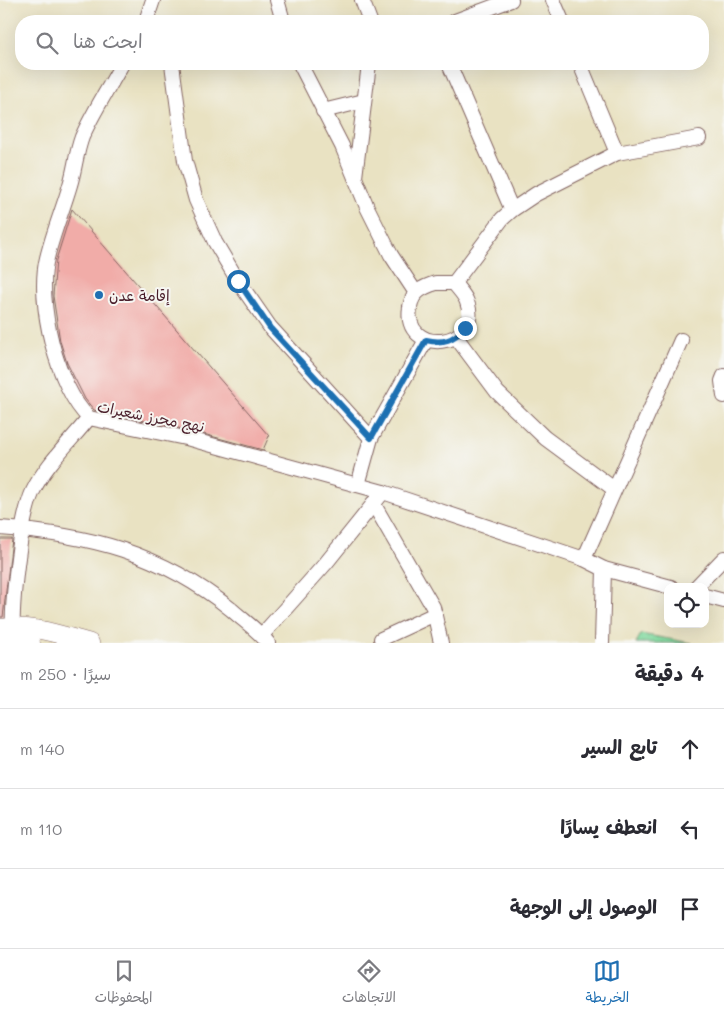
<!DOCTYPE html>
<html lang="ar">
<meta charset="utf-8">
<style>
:root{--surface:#fff;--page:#f2f2f3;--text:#2b2b33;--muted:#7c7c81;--line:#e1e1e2;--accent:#1f6fb2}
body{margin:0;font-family:Mali,"Playpen Sans Arabic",sans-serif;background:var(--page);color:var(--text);direction:rtl}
.controls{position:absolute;right:15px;bottom:15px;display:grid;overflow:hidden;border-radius:10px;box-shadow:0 5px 20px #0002}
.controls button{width:45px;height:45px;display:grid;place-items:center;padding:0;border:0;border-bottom:1px solid var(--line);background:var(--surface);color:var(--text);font:25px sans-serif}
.stop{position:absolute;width:15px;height:15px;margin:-11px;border:4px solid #1f6fb2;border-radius:50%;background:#fff}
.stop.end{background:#1f6fb2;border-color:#fff;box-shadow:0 1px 5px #0008}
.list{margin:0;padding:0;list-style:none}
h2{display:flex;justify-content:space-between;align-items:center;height:65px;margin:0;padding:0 20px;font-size:21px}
h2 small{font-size:16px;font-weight:400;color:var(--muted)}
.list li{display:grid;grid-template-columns:32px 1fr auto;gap:15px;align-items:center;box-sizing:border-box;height:80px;padding:0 20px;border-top:1px solid var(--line)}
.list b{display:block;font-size:19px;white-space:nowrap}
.list em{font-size:16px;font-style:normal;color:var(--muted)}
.icon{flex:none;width:28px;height:28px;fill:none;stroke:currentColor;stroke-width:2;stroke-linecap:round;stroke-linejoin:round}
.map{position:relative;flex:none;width:724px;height:643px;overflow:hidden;direction:ltr}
.search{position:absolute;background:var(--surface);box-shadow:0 5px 20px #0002;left:15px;right:15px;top:15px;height:55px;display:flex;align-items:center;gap:12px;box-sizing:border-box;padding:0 18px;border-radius:20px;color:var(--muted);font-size:19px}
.sheet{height:305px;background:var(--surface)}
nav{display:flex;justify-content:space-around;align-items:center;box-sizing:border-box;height:70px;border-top:1px solid var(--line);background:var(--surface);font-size:14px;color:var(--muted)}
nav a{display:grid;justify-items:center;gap:2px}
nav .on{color:var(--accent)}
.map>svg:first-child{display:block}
.grass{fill:url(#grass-dots);stroke:#647c64}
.building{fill:#f1aca8}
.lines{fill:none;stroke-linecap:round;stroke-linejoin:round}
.minor-casing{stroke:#826360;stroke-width:16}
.major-casing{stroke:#826360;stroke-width:19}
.minor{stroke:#fff;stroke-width:14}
.major{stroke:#fff;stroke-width:18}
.route{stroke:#1f6fb2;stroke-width:6}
.poi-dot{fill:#1f6fb2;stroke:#f6f6f2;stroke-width:2}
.labels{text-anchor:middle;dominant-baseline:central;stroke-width:4;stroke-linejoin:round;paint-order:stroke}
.poi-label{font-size:15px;fill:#4a1f2b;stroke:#f6f6f2;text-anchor:start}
.street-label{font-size:15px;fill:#4a1f2b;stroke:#f6f6f2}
</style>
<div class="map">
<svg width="724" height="643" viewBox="0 0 724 643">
<defs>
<pattern id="grass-dots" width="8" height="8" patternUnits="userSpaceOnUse" patternTransform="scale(1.25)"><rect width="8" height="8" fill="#7fd89d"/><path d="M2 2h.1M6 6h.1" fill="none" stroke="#6fb987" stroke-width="1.8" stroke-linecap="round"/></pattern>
</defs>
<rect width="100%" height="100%" fill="#f6f6f2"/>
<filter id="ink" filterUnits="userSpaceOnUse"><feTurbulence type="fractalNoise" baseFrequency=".02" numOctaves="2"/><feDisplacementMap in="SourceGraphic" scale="10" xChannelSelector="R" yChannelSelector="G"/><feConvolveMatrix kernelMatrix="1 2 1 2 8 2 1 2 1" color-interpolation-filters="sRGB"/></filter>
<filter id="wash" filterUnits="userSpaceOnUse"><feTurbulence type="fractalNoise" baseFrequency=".0096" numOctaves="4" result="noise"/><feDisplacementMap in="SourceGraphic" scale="20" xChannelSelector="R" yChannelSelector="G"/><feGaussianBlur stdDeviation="1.12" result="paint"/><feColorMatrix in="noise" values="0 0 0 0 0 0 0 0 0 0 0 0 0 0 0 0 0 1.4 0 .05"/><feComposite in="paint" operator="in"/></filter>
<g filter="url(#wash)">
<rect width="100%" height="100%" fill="#e9e2c2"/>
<!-- grass -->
<path class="grass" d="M641,634L692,643H636Z"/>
<g id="blocks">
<!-- building -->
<g class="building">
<path d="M72,209L269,436L263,450L192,431L94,410L85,399L67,363L60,341L53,296L56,260Z"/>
<path d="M0,539H12L3,617H0Z"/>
</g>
</g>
</g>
<g filter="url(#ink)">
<use href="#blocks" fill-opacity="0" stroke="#826360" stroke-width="1"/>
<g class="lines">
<!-- minor casing -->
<g class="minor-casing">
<g id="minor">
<path d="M277,0L283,21"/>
<path d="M362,0L370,21"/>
<path d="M553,0L562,21"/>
<path d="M146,21L153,0"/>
<path d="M455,21L511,0"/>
<path d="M172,64L185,161L196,200L215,242L238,281L270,327L371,438"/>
<path d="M300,64L342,146L367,207L391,255L416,293"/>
<path d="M449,64L512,210"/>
<path d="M580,64L617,153"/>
<path d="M323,111L364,101"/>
<path d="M355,177L369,64"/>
<path d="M436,283H454C458,289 465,295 467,302C484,348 402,358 410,307C412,292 423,287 436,283Z"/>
<path d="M454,283L502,219L512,210L536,194L617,153L699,138"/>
<path d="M456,337L497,392L545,438L614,489"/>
<path d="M724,376L722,381L724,396"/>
<path d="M89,418C57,388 36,301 47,258C53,233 63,209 70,185C75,169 76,153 82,137C93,112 109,88 122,64"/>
<path d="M358,485L371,438L426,340"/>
<path d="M373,503L433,607L441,643"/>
<path d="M0,528C90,535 160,552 232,610C244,621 258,630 268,643"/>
<path d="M584,559L681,340"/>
<path d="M696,587L724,558"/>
<path d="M705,596L724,601"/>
<path d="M262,635L326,563L383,492"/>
<path d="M13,637C11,605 20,519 33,491C46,464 71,441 89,418L190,439L383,492L584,559L604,569L671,587"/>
<path d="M381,639L435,614"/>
<path d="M602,643L604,569"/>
</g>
</g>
<!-- major casing -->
<g class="major-casing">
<g id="major">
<path d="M0,628C30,624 61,635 90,643"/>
<path d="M0,642L31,643"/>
</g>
</g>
<!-- minor -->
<use href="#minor" class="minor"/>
<!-- major -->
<use href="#major" class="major"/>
</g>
</g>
<g class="lines" filter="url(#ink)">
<!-- route -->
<path class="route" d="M238,281L270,328L371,438L426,340C444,344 453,340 465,328"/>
</g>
<!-- markers -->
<circle class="poi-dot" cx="99" cy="295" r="5"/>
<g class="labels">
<!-- poi labels -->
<g class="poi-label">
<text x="109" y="295">إقامة عدن</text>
</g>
<!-- street labels -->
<g class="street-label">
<text transform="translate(151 416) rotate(11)">نهج محرز شعيرات</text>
</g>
</g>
</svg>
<div class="controls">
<button><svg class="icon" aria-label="locate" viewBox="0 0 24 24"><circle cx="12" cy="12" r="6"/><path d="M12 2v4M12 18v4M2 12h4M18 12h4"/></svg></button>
</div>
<div class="stop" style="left:238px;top:281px"></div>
<div class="stop end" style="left:465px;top:328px"></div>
<div class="search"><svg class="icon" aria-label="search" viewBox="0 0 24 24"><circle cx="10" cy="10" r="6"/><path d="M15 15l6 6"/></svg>ابحث هنا</div>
</div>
<section class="sheet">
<h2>4 دقيقة<small>سيرًا · 250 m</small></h2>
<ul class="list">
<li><svg class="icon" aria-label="ahead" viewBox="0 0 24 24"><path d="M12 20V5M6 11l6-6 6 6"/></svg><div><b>تابع السير</b></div><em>140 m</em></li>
<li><svg class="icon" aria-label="left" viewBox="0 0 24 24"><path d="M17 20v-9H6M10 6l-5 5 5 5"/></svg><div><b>انعطف يسارًا</b></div><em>110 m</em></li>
<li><svg class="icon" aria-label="arrive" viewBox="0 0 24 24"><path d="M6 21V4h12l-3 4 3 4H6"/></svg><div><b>الوصول إلى الوجهة</b></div></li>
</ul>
</section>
<nav>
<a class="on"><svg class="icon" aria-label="map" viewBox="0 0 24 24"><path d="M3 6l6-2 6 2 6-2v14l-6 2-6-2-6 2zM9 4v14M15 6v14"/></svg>الخريطة</a>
<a><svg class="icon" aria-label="directions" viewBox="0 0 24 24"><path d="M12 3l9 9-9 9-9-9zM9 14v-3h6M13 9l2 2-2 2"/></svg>الاتجاهات</a>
<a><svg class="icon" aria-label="saved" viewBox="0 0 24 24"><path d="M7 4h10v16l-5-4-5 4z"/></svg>المحفوظات</a>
</nav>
